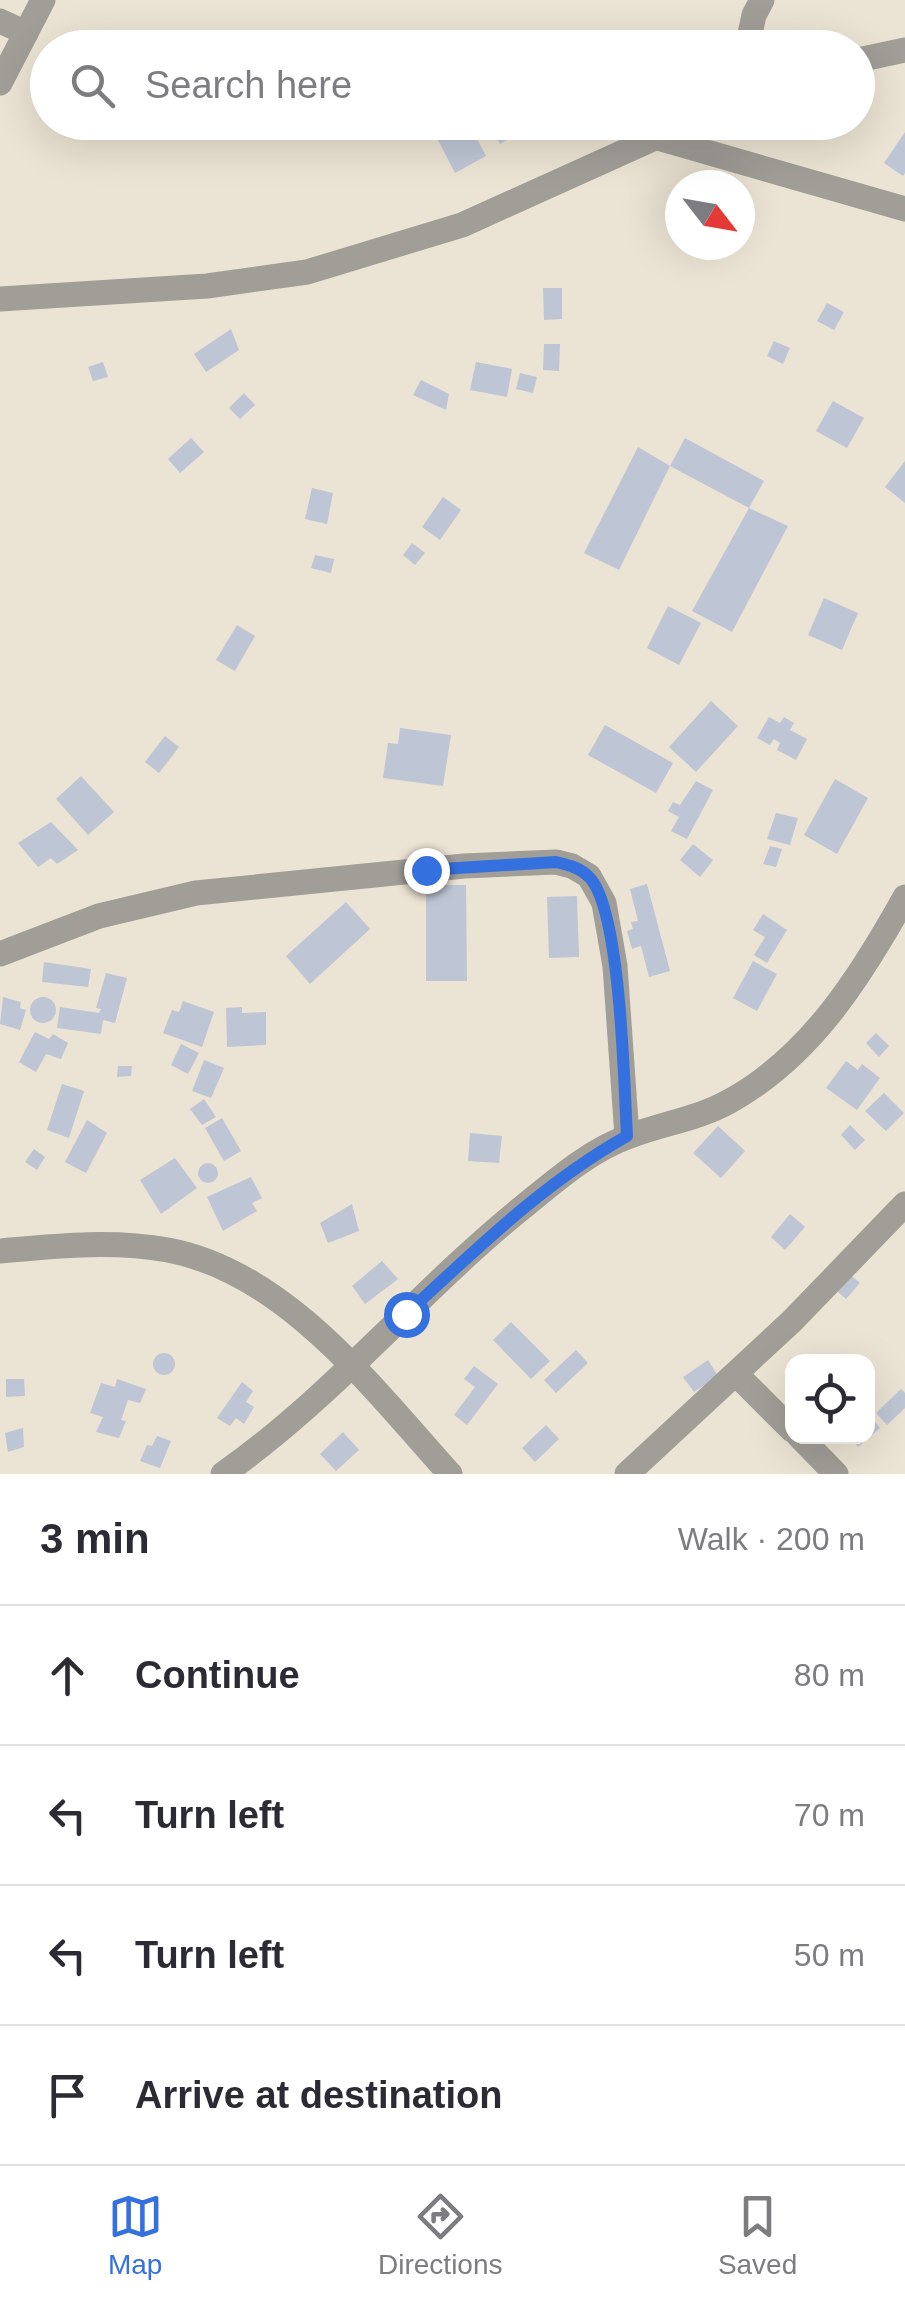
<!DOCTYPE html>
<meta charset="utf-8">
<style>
:root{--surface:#fff;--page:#f7f7f7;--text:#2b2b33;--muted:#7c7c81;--line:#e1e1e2;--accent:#3570df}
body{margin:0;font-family:Arial,sans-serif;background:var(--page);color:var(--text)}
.controls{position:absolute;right:30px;bottom:30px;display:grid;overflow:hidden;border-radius:20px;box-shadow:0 10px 40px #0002}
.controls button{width:90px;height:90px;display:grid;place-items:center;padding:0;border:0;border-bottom:2px solid var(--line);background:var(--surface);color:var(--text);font:50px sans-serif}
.compass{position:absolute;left:665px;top:170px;width:90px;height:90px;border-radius:50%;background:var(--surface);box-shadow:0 10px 40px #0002;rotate:121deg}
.stop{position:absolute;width:30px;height:30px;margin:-22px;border:8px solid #3570df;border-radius:50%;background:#fff}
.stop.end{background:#3570df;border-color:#fff;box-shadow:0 2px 10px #0008}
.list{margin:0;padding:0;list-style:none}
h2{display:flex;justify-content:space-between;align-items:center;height:130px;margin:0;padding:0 40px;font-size:42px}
h2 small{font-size:32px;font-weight:400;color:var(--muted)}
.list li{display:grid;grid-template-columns:65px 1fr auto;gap:30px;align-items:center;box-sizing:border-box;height:140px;padding:0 40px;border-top:2px solid var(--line)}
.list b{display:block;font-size:38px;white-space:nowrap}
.list em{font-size:32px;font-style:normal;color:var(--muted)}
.icon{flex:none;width:55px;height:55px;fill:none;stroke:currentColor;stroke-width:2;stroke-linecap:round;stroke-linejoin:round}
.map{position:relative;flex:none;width:905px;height:1474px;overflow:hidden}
.search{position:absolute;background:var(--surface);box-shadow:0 10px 40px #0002;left:30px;right:30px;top:30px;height:110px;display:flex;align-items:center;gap:25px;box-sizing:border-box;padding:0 35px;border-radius:55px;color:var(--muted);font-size:38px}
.sheet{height:690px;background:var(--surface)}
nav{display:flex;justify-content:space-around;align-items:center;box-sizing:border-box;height:140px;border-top:2px solid var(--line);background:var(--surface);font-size:28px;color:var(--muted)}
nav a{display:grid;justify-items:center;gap:5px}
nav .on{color:var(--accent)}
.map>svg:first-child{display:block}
.building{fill:#bec6d5}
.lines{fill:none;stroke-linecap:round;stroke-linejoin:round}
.minor{stroke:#a19d97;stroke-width:25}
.route{stroke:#3570df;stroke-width:12}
</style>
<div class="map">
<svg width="905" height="1474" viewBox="0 0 905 1474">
<rect width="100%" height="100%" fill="#ebe3d3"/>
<!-- building -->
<g class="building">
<path d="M196,36L225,44L224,48H193Z"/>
<path d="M80,122H115L107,137Z"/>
<path d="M488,122H512L518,133L500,144Z"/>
<path d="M469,123L486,156L455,173L438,140Z"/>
<path d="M905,132V173L903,176L884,163Z"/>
<path d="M543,288H562V319L544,320Z"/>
<path d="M827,303L844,312L834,330L817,321Z"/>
<path d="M231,329L239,350L206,372L194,354Z"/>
<path d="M774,341L790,348L783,364L767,356Z"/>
<path d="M544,344H560L559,371L543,370Z"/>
<path d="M103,362L108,377L93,381L88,367Z"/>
<path d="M476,362L512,369L507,397L470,390Z"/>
<path d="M520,373L537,377L533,393L516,389Z"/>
<path d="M421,380L449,394L446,410L413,395Z"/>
<path d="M244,393L255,405L240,419L229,408Z"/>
<path d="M833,401L864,418L847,448L816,431Z"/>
<path d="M191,438L204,452L180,473L168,459Z"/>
<path d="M685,438L764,481L749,508L788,526L732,632L692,611L749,508L670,466L619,570L584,553L638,447L670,466Z"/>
<path d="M905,461V503L885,487Z"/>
<path d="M312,488L333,493L327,524L305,519Z"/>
<path d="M443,497L461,510L440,540L422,527Z"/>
<path d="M412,543L425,553L415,565L403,555Z"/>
<path d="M315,555L334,559L331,573L311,568Z"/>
<path d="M824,598L858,613L842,650L808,635Z"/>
<path d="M668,606L701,623L679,665L647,648Z"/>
<path d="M237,625L255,636L235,671L216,660Z"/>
<path d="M711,701L738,726L696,772L669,747Z"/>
<path d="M769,717L780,723L784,717L794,723L790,730L807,739L796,760L777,750L780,743L774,739L770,745L757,738Z"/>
<path d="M605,725L673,763L656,793L588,755Z"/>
<path d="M400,728L451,735L443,786L383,778L388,743L398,744Z"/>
<path d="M165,736L179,747L159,773L145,762Z"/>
<path d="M81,776L114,812L88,835L56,799Z"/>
<path d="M835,779L868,798L837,854L804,835Z"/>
<path d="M696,781L713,790L687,839L671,831L679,817L668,811L673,802L680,805Z"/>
<path d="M776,813L798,818L790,845L767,839Z"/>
<path d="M51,822L78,850L57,864L51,858L38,867L18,843Z"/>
<path d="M693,844L713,860L700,877L680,860Z"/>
<path d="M770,846L782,849L776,867L763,864Z"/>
<path d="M647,884L670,971L649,977L641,946L632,949L627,931L633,929L631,922L638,921L630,889Z"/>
<path d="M426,885H466L467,981H426Z"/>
<path d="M577,896L579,957L549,958L547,897Z"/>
<path d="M346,902L370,929L310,984L286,956Z"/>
<path d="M763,914L787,930L767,963L754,955L765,937L753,930Z"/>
<path d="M753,961L777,974L757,1011L733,998Z"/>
<path d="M44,962L91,969L88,987L42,982Z"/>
<path d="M106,973L127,978L115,1023L103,1020L101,1034L57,1028L60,1007L99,1013L101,1009L96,1008Z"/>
<circle cx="43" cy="1010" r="13"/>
<path d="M3,997L21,1002L20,1008L26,1010L20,1030L0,1024Z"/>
<path d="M183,1001L214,1012L202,1047L163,1033L172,1010L179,1012Z"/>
<path d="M242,1007V1013L266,1012V1045L227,1047L226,1008Z"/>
<path d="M35,1032L49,1039L53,1034L68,1043L61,1059L46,1054L36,1072L19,1062Z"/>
<path d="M876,1033L889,1046L879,1057L866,1043Z"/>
<path d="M181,1044L199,1053L188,1074L171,1065Z"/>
<path d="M204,1060L224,1068L211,1098L192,1091Z"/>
<path d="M846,1061L858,1070L862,1064L880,1078L857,1110L826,1088Z"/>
<path d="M118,1066H132L131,1076L117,1077Z"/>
<path d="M62,1084L84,1091L69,1138L47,1130Z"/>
<path d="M884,1093L904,1113L886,1131L865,1111Z"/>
<path d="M204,1099L216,1117L202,1125L190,1109Z"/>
<path d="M222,1118L241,1151L224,1161L205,1128Z"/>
<path d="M87,1120L107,1133L86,1173L65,1162Z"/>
<path d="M850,1125L865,1140L855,1150L841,1135Z"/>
<path d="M718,1126L745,1151L721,1178L693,1153Z"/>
<path d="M470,1133L502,1136L499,1163L468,1161Z"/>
<path d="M34,1149L45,1157L37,1170L25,1162Z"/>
<path d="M175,1158L197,1188L161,1214L140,1180Z"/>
<circle cx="208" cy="1173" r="10"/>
<path d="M251,1177L262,1198L252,1203L257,1211L223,1231L207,1197Z"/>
<path d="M352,1204L359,1231L328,1243L320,1223Z"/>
<path d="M790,1214L805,1227L785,1250L771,1237Z"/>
<path d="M382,1261L398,1279L365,1304L352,1286Z"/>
<path d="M845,1270L860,1283L846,1299L831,1286Z"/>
<path d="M511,1322L550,1361L531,1379L493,1340Z"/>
<path d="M576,1350L588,1363L556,1393L544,1380Z"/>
<circle cx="164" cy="1364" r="11"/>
<path d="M708,1360L718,1376L694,1392L683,1377Z"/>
<path d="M474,1366L498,1384L467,1425L454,1415L475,1387L464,1379Z"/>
<path d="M6,1379H24L25,1396L6,1397Z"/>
<path d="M117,1379L146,1389L140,1403L128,1400L121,1420L126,1421L119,1438L96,1432L103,1417L90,1413L101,1383L115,1387Z"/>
<path d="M242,1382L253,1391L246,1402L254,1407L244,1424L236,1418L230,1426L217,1418Z"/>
<path d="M901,1389L905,1393V1408L887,1425L876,1413Z"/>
<path d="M870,1415L880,1428L858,1447L850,1436H868Z"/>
<path d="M546,1425L559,1439L535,1462L522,1448Z"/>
<path d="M23,1428L24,1447L8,1452L5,1433Z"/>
<path d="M343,1432L359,1450L336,1471L320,1454Z"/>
<path d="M157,1436L171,1441L160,1468L140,1461L147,1445L152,1446Z"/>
</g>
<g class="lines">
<!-- minor -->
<g class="minor">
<path d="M0,21L26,33"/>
<path d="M747,48L754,15L762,0"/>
<path d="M858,60L905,50"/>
<path d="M0,83L43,0"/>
<path d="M658,138L905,209"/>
<path d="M0,299L207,286L307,272L462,225L690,122"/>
<path d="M0,954L99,916L196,893L464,866L556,862L572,866L589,876L604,903L615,966L627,1136"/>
<path d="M0,1251C56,1246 111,1240 168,1250C286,1272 374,1390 450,1474"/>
<path d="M737,1375L792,1430"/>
<path d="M799,1436L836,1474"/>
<path d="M223,1474C333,1397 419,1291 523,1207C555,1181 590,1150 630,1136C664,1123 698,1119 730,1101C811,1056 861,976 905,897"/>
<path d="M627,1474L792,1321L905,1204"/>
</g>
</g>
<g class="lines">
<!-- route -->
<path class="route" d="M406,1314C478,1248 542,1184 627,1136C624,1085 621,912 590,878C581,868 569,865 556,862L426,870"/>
</g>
</svg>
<div class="controls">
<button><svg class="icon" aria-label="locate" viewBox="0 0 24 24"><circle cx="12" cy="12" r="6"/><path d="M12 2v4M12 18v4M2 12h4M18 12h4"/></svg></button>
</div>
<svg class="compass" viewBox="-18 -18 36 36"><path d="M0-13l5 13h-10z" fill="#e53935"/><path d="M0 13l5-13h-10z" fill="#7c7c81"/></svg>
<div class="stop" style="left:406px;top:1314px"></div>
<div class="stop end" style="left:426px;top:870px"></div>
<div class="search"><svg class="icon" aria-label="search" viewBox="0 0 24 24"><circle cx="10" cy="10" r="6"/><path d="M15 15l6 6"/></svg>Search here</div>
</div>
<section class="sheet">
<h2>3 min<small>Walk · 200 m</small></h2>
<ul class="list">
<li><svg class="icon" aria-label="ahead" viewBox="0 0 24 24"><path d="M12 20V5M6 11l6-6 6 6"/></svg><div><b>Continue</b></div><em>80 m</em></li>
<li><svg class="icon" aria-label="left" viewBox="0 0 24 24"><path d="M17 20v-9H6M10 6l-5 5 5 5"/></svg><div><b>Turn left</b></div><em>70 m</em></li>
<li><svg class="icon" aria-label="left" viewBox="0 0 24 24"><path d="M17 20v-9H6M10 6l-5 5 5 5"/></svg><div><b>Turn left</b></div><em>50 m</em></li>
<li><svg class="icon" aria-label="arrive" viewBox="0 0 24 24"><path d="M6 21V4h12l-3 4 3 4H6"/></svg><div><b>Arrive at destination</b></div></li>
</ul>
</section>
<nav>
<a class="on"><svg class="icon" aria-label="map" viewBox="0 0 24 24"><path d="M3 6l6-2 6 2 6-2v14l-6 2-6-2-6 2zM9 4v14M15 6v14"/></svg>Map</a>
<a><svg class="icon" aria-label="directions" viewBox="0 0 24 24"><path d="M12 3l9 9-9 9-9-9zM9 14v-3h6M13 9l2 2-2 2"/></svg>Directions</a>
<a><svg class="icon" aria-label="saved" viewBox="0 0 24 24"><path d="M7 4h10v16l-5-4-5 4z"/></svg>Saved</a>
</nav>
